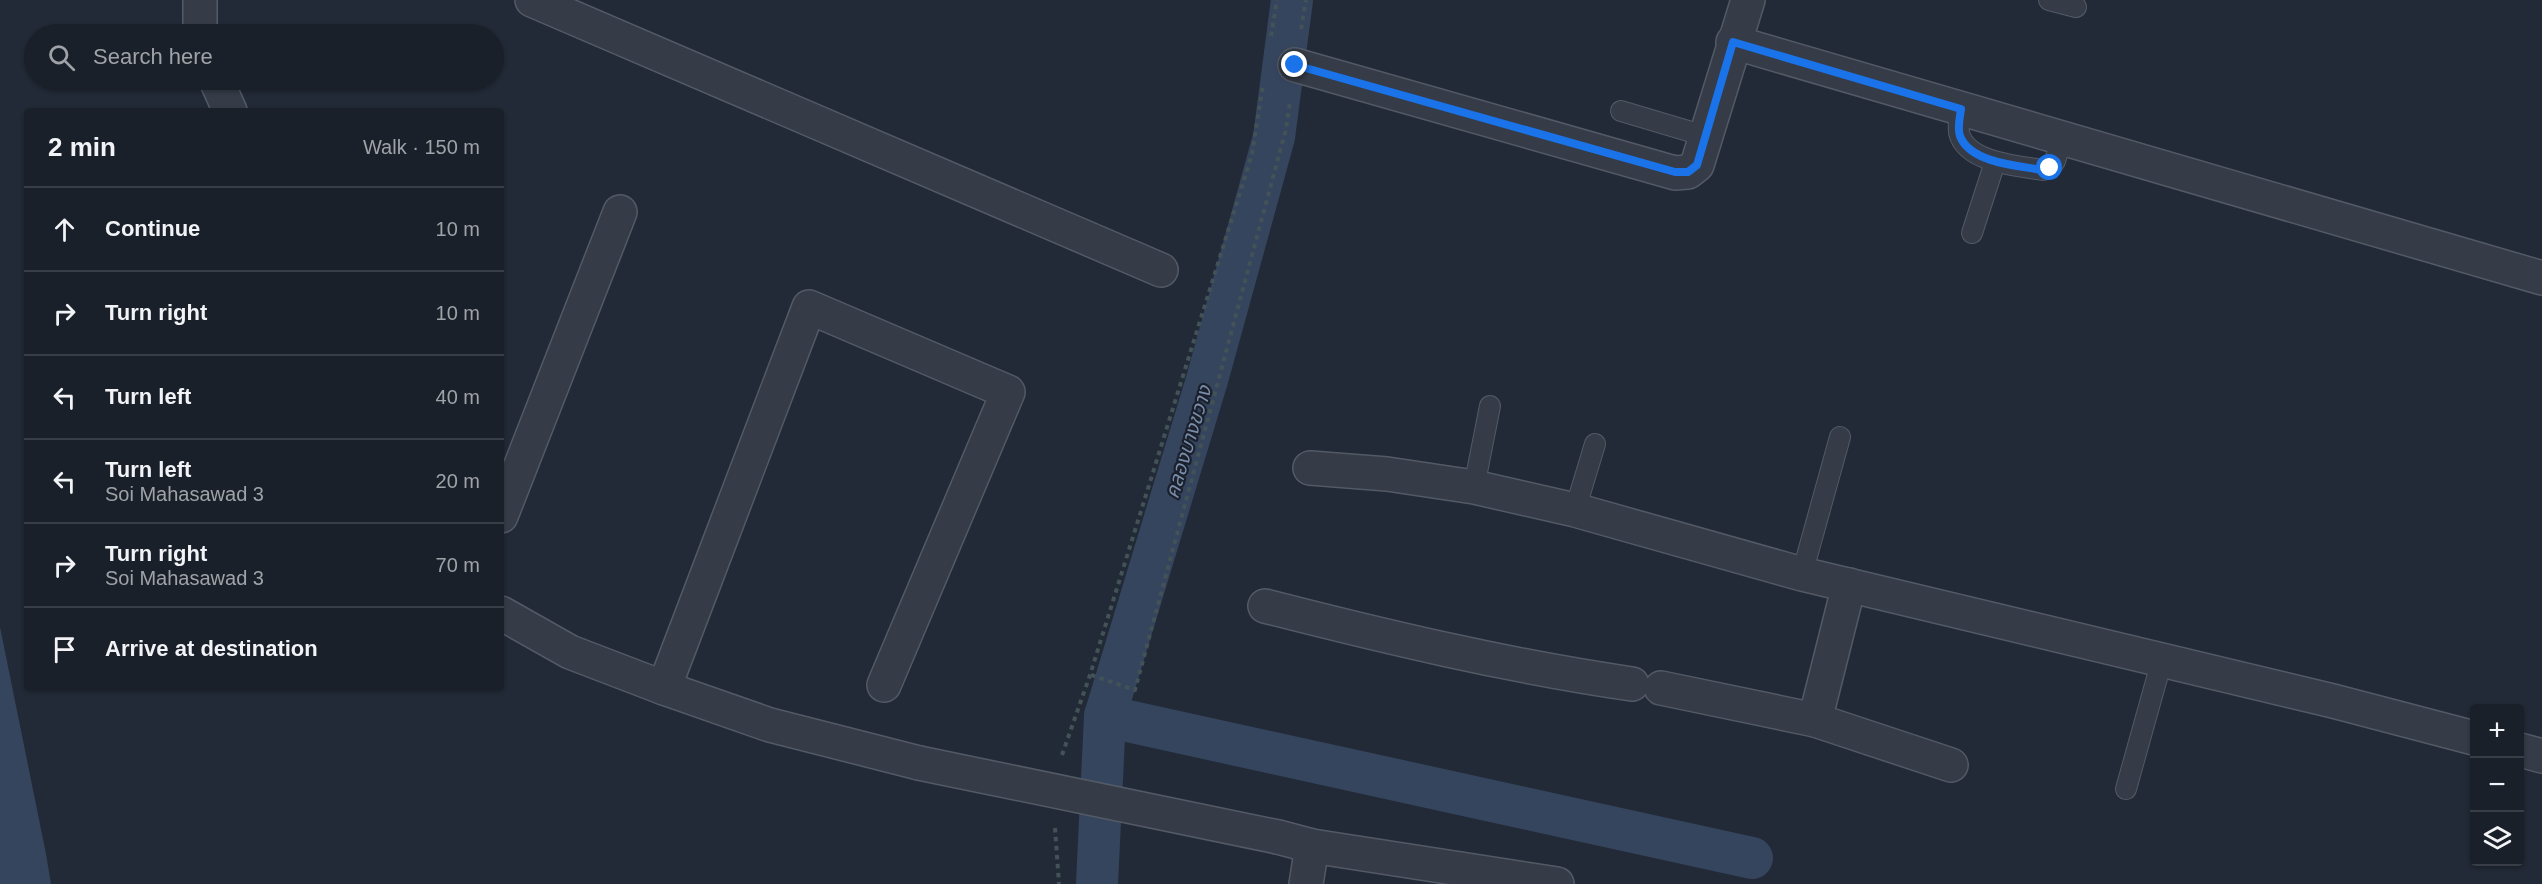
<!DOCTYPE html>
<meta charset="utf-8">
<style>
:root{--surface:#1a2029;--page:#232831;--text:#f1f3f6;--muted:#9fa3a8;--line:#383e46}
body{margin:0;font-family:Helvetica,"Noto Sans Thai",sans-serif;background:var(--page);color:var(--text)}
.controls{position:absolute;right:18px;bottom:18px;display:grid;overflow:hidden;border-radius:6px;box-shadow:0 2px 4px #0004}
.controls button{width:54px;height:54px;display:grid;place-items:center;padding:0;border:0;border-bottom:2px solid var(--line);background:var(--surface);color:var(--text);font:30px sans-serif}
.stop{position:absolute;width:18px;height:18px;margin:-14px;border:4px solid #1a73e8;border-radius:50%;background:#fff}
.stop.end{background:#1a73e8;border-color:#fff;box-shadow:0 2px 6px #0008}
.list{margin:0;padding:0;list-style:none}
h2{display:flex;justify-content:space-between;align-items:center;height:78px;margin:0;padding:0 24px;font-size:26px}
h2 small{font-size:20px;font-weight:400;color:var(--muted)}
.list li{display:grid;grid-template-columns:39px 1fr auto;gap:18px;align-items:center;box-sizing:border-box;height:84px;padding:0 24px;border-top:2px solid var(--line)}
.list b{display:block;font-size:22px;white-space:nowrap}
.list p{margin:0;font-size:20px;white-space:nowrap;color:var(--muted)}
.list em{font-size:20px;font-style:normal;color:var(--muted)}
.icon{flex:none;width:33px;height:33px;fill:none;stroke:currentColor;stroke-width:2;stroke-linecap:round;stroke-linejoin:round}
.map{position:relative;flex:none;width:2542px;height:884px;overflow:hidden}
.search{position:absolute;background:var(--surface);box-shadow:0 2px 4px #0004;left:24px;top:24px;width:480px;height:66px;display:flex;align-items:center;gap:15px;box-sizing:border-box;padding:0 21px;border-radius:33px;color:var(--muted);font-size:22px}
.panel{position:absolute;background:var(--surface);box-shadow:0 2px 4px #0004;left:24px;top:108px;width:480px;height:582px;border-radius:6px}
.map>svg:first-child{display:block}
.water{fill:#36455e}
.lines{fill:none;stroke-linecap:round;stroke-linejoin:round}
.canal{stroke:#36455e;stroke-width:42}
.service-casing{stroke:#535a66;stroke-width:22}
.minor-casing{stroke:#535a66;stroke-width:36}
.path{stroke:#425256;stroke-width:4;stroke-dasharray:4.5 4.5;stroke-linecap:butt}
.service{stroke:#353c48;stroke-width:20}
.minor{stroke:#353c48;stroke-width:33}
.minor-bridge-casing{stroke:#535a66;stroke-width:36;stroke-linecap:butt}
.minor-bridge{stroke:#353c48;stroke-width:33}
.route{stroke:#1a73e8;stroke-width:8}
.labels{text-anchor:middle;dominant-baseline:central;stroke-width:4.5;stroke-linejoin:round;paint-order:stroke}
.water-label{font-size:20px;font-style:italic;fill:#7a8dab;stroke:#1b212c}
</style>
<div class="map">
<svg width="2542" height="884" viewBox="0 0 2542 884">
<rect width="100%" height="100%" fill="#222a37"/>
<!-- water -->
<path class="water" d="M0,627L46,854L51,884H0Z"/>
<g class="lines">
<!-- canal -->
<g class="canal">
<path d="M1105,716L1752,858"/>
<path d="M1097,884L1105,716L1207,380L1274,137L1292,0"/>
</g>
<!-- service casing -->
<g class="service-casing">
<g id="service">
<path d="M2049,0L2076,7"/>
<path d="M1961,109C1960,117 1957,129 1960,136C1970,163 2019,166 2043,170L2050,168L2055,161L2062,138"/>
<path d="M1621,111L1705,136"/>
<path d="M1972,233L1995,162"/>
<path d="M1474,487L1490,406"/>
<path d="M1575,510L1595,444"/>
<path d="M1802,574L1840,437"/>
<path d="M2126,789L2162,660"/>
</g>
</g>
<!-- minor casing -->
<g class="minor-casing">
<g id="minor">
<path d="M200,0V34"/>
<path d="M532,0L1161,270"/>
<path d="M1733,42L2542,278"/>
<path d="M1295,65L1675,173L1688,172L1697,165L1748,0"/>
<path d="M216,80L230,111"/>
<path d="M1310,468L1387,474L1474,487L1575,510L1802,574L2333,701L2474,738"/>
<path d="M501,516L620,212"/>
<path d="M1849,585L1815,720L1951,765"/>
<path d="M1265,606C1386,637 1508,666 1632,684"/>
<path d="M501,613L570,652L664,688L770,725L919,763"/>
<path d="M664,688L809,307L1008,392L884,685"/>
<path d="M1661,688L1815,720"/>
<path d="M2520,750L2542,756"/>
<path d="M1278,837L1312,846L1557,884"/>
<path d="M1306,884L1312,846"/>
</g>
</g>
<!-- path -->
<g class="path">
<path d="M1301,29L1306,0"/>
<path d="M1271,36L1277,0"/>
<path d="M1091,675L1135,690L1286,129L1290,102"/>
<path d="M1062,755L1090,675L1252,154L1263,85"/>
<path d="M1055,828L1059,884"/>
</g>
<!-- service -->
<use href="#service" class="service"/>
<!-- minor -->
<use href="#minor" class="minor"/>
<!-- minor-bridge casing -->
<g class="minor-bridge-casing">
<path id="minor-bridge" d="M919,763L1278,837"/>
</g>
<!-- minor-bridge -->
<use href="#minor-bridge" class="minor-bridge"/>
</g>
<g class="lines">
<!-- route -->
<path class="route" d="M1295,65L1675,172H1688L1697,165L1733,42L1961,109C1960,117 1957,128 1960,136C1970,163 2019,166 2043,170L2050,168"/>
</g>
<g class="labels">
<!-- water labels -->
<g class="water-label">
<text transform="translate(1188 442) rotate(-73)">คลองบางขวาง</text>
</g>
</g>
</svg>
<div class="controls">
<button>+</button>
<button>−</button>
<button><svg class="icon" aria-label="layers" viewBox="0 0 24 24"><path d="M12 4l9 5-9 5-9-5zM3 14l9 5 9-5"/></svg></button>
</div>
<div class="stop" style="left:2050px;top:168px"></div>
<div class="stop end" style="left:1295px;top:65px"></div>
<div class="search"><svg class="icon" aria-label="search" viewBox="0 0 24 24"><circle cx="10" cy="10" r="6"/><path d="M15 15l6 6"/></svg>Search here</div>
<section class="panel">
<h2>2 min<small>Walk · 150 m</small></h2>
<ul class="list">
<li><svg class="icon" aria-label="ahead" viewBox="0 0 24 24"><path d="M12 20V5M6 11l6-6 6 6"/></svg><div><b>Continue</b></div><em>10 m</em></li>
<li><svg class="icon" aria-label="right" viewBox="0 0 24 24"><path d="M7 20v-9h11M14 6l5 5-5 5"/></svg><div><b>Turn right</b></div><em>10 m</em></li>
<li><svg class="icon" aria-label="left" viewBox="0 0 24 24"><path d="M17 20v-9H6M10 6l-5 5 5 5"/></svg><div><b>Turn left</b></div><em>40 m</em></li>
<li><svg class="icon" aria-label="left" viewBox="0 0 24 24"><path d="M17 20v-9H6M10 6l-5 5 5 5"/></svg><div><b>Turn left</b><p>Soi Mahasawad 3</p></div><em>20 m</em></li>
<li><svg class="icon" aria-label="right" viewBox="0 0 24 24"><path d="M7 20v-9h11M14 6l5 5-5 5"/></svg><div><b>Turn right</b><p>Soi Mahasawad 3</p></div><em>70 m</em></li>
<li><svg class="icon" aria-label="arrive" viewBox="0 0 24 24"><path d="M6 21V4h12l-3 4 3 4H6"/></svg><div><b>Arrive at destination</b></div></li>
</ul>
</section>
</div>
